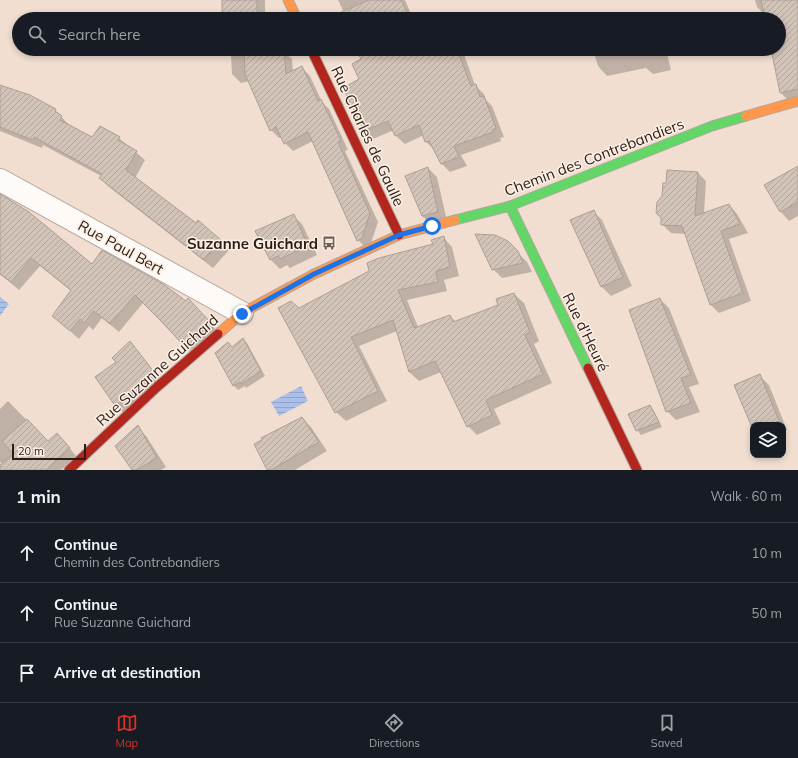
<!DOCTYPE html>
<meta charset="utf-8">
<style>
:root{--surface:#171b24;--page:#242831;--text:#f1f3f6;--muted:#9ea1a6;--line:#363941;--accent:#d93025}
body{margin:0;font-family:Mulish,sans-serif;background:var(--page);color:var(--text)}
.controls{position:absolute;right:12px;bottom:12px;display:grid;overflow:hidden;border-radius:8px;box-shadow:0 2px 6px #0003}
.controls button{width:36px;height:36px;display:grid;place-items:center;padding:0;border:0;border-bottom:1px solid var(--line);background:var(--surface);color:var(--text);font:20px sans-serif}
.scale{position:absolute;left:12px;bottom:10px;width:74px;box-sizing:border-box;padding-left:4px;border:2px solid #291d14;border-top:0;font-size:11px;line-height:14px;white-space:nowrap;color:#291d14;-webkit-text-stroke:3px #fceee4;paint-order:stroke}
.stop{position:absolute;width:12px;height:12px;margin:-9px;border:3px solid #1a73e8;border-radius:50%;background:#fff}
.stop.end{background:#1a73e8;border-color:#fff;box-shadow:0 1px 4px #0008}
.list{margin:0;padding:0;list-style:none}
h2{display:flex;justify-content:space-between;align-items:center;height:52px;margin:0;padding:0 16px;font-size:17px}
h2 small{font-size:13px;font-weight:400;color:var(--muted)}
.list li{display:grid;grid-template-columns:26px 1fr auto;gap:12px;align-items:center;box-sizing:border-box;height:60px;padding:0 16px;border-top:1px solid var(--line)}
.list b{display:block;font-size:15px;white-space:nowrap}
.list p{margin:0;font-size:13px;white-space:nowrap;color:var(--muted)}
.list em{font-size:13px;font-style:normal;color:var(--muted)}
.icon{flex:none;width:22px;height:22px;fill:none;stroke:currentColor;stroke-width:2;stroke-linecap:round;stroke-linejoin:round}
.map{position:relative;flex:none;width:798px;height:470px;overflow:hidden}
.search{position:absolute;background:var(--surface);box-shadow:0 2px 6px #0003;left:12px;right:12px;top:12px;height:44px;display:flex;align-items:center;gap:10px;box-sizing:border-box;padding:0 14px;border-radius:22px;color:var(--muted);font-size:15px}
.sheet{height:232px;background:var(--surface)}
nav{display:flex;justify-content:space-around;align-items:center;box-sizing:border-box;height:56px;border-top:1px solid var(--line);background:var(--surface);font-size:11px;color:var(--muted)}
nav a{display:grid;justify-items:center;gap:2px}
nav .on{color:var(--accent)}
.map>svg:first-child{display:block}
.water{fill:url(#water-rules)}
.shadow{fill:#0003}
.building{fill:url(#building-hatch);stroke:#ad9f95}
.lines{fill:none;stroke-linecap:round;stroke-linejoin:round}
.street-casing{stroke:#b4a69c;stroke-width:24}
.fast-casing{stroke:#b4a69c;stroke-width:11}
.slow-casing{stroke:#b4a69c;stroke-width:11}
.jam-casing{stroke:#b4a69c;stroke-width:11}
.street{stroke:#fdfaf8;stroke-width:22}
.fast{stroke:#63d668;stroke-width:9}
.slow{stroke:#ff974d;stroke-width:9}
.jam{stroke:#b3261e;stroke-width:9}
.route{stroke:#1a73e8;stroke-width:5}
.labels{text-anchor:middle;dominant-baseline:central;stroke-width:3;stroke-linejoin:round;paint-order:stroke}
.street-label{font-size:15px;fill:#291d14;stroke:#fceee4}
.poi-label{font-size:15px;font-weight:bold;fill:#291d14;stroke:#fceee4;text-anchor:end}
</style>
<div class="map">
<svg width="798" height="470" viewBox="0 0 798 470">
<defs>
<pattern id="water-rules" width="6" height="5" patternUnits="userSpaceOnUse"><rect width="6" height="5" fill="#aabfe9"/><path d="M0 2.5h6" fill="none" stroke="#92a4c7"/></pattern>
<pattern id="building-hatch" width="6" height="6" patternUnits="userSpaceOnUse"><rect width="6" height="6" fill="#d2c3b9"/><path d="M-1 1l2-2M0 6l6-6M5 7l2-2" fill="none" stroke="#b4a79e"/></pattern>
</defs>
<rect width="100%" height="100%" fill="#f1ded1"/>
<!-- water -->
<g class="water">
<path d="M0,297L9,304L0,316Z"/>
<path d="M301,386L308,401L279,416L271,402Z"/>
</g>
<!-- shadow -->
<g class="shadow">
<path d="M224,0H265V19H223Z"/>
<path d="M338,0H405L413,19H347Z"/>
<path d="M755,0H798V104L793,105L781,93L772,49H779V19H766L765,15L757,7Z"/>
<path d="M224,49H281L292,59L293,72L302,68L310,76L322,102L329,109L348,150L345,151L378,222L370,246L366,248L358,240L313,141L293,151L285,143L282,137L279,138L271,130L250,81L241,83L232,74L231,56Z"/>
<path d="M374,49H462L475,85L484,94L486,100L492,106L504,137L500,138L501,141L461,155L467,166L450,172L442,164L435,150L426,142L424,135L405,144L396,136L394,130L373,139L365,131L361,80L362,59Z"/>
<path d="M593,49H666L671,70L653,74L646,68L607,76L598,66Z"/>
<path d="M0,86L55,110L70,126L92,138H119L145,160L135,178L196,224L198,222L229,250L213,268L109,187L100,178L101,176L43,145L42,148L0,131Z"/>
<path d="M798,167V216L789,221L781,212L766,185Z"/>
<path d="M428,168L437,177L447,221L432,225L422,216Z"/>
<path d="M698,173L706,181L704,214L729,205L737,214L748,233L729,239L751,301L719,313L710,304L686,234L671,233L662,224Z"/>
<path d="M0,195L92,266L196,308L218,332L192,354L143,303L119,332L102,318L93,330L89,326L79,339L53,316L71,291L40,266L19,290L0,274Z"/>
<path d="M593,211L602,220L632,286L611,296L602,287Z"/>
<path d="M293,215L302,224L317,255L290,268L287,265L280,269L271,260L256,231Z"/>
<path d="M443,237L452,247L459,276L444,280L447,291L407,300L418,327L450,316L456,322L500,305L514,294L524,303L539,341L534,344L552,383L494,409L501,424L477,435L468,426L441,372L419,381L409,372L397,331L359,346L387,401L346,421L336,412L299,310L434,245Z"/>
<path d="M507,242L527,262L532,272L502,278L493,269Z"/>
<path d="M660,299L669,308L699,384L689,387L700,412L676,420L667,411Z"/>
<path d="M243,339L247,343L265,376L246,388L245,386L238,390L234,386L232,348Z"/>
<path d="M130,342L163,382L126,416L117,407L97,378L117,362Z"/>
<path d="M760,376L769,385L787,430L783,432V425H753V427L735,385Z"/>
<path d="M8,401L48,442L64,441L76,456L61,470H7L0,462V409Z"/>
<path d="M650,406L654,411L662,427L641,435L637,430Z"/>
<path d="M302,418L311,427L327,451L295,470H268Z"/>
<path d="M137,427L146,436L166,467L161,470H134Z"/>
</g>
<!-- building -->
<g class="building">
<rect x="222" y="0" width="35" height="19"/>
<path d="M369,0H401L410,19H325Z"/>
<path d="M761,0H798V89L780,93L771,49H779V19H765Z"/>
<path d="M284,49L286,74L302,66L318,101L321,99L341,141L338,142L370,213L362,238L357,241L308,132L284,144L276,127L270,131L245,74L244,53Z"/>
<path d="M372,49H457L471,86L476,84L480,97L484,96L496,128L492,130L493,132L454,146L459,157L441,164L429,141L425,142L419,125L395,136L388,121L364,131L343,88L359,79L352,64L361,59L359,55Z"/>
<path d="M0,85L30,95L56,109L55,111L62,116L60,120L92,137L100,126L120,137L118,140L137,151L126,170L196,223L198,220L221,240L204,260L99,178L102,174L34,137L33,140L0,127Z"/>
<path d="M798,166V202L780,212L764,185Z"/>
<path d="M428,167L438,212L422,216L405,176Z"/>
<path d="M667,170L698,172L695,216L729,204L740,224L721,231L743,293L710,305L682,226L661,225V218L656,213L657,202L662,196L663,183H666Z"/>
<path d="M0,194L29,212L92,264L102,250L163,284L186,301L188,298L211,323L184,346L163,323L135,295L110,324L94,311L84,323L80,319L70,331L52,316L71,290L31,258L11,282L0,274Z"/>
<path d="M594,210L623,277L601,287L570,220Z"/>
<path d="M294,214L308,246L280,259L278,256L270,260L255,231Z"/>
<path d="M475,234L495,235L508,241L518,251L523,263L492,270Z"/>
<path d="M444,236L450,267L436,271L438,282L398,290L414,328L450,315L453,322L498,305L496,299L514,293L530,332L525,335L543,374L486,400L492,415L467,427L435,361L409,372L393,320L351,337L378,391L335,413L278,308L291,301L299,308L369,271L367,263L379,258L433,244L431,240Z"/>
<path d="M660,298L691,375L681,378L691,403L666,412L629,310Z"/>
<path d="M243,338L261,371L241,384L240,382L233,386L215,353L228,342L232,347Z"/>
<path d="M130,341L154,372L116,407L95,377L116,362L112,358Z"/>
<path d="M760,374L779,421L768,425H753V430L734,385Z"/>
<path d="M650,405L659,422L636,431L628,414Z"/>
<path d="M302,417L319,442L271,470H267L254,444L262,440L261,438Z"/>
<path d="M27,419L48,441L57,433L70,448L46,470H0V465L13,454L2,441Z"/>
<path d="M138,425L157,458L137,470H132L115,446Z"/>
</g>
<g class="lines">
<!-- street casing -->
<g class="street-casing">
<path id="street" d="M0,180L242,313"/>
</g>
<!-- fast casing -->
<g class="fast-casing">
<g id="fast">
<path d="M510,206L588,368"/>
<path d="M455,220L510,206L712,126L746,116"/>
</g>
</g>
<!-- slow casing -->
<g class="slow-casing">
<g id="slow">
<path d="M288,0L297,19"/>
<path d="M746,116L798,101"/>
<path d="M218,334L242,313L314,274L399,235L455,220"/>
</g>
</g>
<!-- jam casing -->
<g class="jam-casing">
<g id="jam">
<path d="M311,49L399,235"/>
<path d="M588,368L637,470"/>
<path d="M69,470L157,387L218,334"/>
</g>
</g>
<!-- street -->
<use href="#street" class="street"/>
<!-- fast -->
<use href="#fast" class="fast"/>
<!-- slow -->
<use href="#slow" class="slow"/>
<!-- jam -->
<use href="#jam" class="jam"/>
</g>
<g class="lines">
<!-- route -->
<path class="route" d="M242,314L314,274L388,240L399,235L432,226"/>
</g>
<!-- icons -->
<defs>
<g id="bus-bare" transform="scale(1.08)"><path d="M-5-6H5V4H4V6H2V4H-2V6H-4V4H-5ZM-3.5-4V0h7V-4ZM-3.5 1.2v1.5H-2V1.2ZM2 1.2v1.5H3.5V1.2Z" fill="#6f6156" stroke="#fceee4" stroke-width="2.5" paint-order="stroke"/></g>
</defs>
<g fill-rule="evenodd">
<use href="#bus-bare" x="329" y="243"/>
</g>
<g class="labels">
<!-- street labels -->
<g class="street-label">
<text transform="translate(368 136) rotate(65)">Rue Charles de Gaulle</text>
<text transform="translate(594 157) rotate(-21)">Chemin des Contrebandiers</text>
<text transform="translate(121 247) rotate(29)">Rue Paul Bert</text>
<text transform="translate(586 332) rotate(64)">Rue d'Heuré</text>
<text transform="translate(157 370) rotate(-42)">Rue Suzanne Guichard</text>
</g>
<!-- poi labels -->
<g class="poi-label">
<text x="318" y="243">Suzanne Guichard</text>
</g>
</g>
</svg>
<div class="controls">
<button><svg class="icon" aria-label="layers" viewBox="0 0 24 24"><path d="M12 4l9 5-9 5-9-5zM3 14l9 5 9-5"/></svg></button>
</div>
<div class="scale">20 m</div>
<div class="stop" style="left:432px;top:226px"></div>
<div class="stop end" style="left:242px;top:314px"></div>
<div class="search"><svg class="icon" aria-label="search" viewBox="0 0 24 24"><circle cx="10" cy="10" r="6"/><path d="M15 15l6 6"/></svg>Search here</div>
</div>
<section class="sheet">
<h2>1 min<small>Walk · 60 m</small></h2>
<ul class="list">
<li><svg class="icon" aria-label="ahead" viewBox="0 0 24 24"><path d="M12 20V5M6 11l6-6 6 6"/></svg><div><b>Continue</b><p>Chemin des Contrebandiers</p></div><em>10 m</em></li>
<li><svg class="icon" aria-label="ahead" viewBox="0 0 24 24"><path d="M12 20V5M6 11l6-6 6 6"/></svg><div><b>Continue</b><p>Rue Suzanne Guichard</p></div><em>50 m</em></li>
<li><svg class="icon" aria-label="arrive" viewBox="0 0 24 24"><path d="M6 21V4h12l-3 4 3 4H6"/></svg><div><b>Arrive at destination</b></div></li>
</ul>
</section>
<nav>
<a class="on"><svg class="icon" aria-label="map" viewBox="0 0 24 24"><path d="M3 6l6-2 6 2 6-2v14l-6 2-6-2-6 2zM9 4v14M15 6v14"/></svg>Map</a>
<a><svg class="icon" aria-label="directions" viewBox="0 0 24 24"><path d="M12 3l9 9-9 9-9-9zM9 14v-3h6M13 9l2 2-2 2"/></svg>Directions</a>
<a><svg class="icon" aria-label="saved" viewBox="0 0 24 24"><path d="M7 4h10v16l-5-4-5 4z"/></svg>Saved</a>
</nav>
